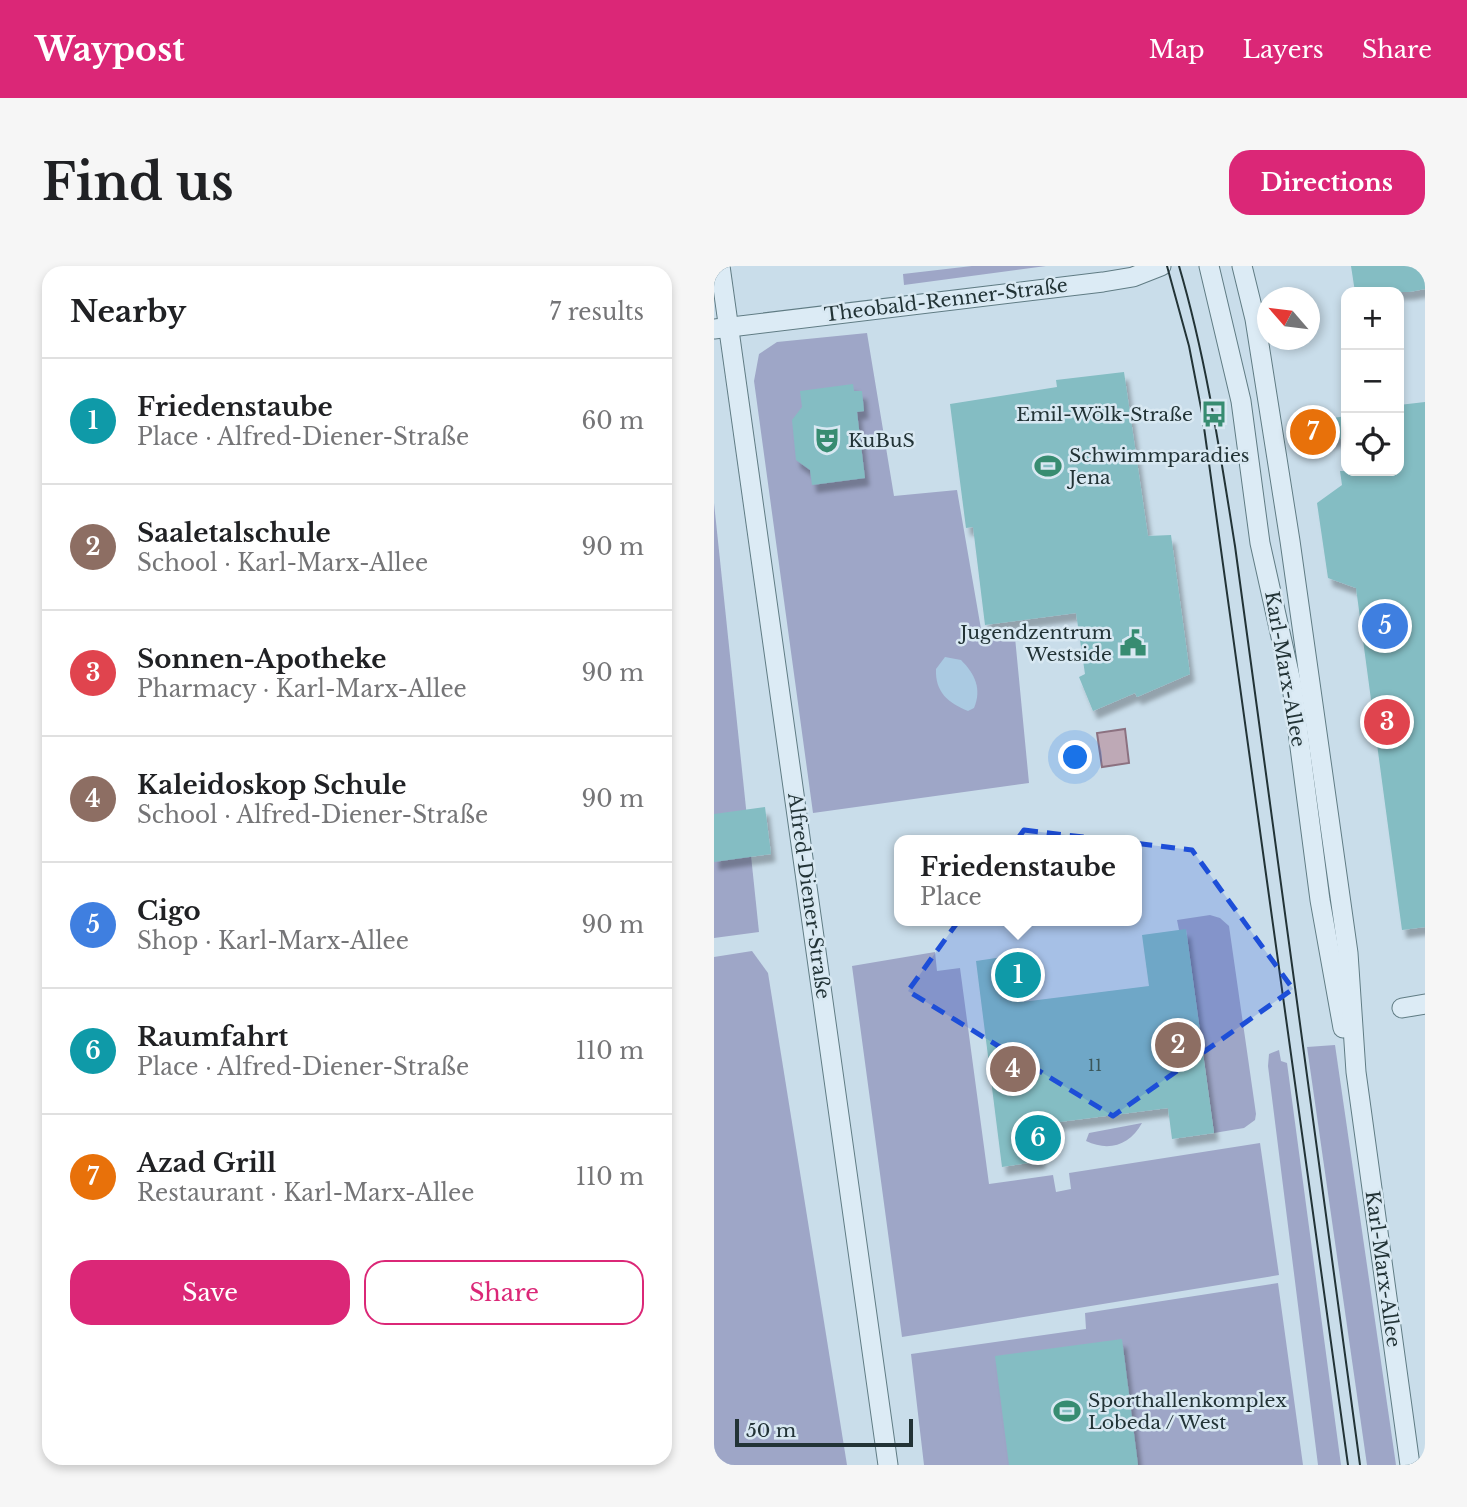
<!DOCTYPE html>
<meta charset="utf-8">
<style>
:root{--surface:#fff;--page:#f6f6f6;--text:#202124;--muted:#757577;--line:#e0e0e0;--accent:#db2777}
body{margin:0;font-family:"Libre Baskerville",serif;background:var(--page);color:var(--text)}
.controls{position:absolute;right:21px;top:21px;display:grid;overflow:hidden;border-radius:14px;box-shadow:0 4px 10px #0003}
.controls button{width:63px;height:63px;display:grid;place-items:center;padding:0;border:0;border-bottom:2px solid var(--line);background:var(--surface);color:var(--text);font:35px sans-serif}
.compass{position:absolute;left:543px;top:21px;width:63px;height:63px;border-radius:50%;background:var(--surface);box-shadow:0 4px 10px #0003;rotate:298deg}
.scale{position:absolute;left:21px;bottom:18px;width:178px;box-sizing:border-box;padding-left:7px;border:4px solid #223336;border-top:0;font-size:19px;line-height:24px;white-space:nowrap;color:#223336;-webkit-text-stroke:5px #d8e8f2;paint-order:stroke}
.you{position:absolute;left:362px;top:492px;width:24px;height:24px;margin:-18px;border:5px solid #fff;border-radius:50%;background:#1a73e8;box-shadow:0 0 0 10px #1a73e833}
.badge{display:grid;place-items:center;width:46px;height:46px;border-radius:50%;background:var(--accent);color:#fff;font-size:23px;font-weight:700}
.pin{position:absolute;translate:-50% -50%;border:4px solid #fff;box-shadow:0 2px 7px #0006}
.popup{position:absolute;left:180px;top:569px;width:248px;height:91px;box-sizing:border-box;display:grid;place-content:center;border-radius:14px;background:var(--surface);filter:drop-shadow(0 2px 5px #0005);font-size:23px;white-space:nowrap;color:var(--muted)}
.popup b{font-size:26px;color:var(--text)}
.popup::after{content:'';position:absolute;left:50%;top:100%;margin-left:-14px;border:14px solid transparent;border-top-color:var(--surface)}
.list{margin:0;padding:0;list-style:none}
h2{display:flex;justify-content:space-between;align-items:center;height:91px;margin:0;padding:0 28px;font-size:30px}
h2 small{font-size:23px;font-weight:400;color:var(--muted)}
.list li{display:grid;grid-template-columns:46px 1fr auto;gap:21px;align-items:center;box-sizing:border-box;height:126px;padding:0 28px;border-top:2px solid var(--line)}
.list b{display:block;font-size:26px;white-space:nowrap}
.list p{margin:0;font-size:23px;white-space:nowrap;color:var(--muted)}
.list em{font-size:23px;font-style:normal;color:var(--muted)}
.actions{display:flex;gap:14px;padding:21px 28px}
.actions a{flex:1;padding:16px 0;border:2px solid var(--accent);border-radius:21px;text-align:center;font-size:24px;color:var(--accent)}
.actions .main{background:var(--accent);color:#fff}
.icon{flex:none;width:38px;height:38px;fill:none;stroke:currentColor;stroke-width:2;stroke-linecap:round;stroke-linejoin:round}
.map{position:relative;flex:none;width:711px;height:1199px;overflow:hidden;border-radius:21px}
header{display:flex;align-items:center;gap:42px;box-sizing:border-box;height:98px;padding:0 35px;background:var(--accent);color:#fff}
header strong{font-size:33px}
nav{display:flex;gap:38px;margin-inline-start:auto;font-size:24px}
.intro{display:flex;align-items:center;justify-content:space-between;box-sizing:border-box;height:168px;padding:0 42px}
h1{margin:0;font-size:49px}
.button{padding:18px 32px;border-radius:21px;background:var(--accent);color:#fff;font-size:24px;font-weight:700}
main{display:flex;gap:42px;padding:0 42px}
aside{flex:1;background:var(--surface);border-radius:21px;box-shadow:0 4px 10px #0003}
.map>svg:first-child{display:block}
.green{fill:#9ea6c7}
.sand{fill:#aacae2}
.water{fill:#bea9b6;stroke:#8c7180;stroke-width:2}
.building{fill:#84bdc3;filter:url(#shadow)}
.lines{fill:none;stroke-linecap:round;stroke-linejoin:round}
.minor-casing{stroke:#607c84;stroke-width:21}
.minor{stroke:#dcebf5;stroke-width:19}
.tram{stroke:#223336;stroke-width:2}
.marked{fill:#1d4ed8;fill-opacity:0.2;stroke:#1d4ed8;stroke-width:5;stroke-dasharray:14 9;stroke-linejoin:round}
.labels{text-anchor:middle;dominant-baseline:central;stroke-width:5;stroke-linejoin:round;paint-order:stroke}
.number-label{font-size:16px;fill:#3a5659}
.street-label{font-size:19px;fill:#223336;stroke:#d8e8f2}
.poi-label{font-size:19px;fill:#223336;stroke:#d8e8f2;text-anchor:start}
</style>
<header>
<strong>Waypost</strong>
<nav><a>Map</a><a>Layers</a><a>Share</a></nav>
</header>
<div class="intro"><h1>Find us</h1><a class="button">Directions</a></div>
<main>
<aside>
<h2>Nearby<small>7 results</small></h2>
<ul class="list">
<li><span class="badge" style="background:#0f9aa8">1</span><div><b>Friedenstaube</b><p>Place · Alfred-Diener-Straße</p></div><em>60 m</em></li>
<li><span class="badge" style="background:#8d6e63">2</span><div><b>Saaletalschule</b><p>School · Karl-Marx-Allee</p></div><em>90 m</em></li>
<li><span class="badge" style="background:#e0444e">3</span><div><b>Sonnen-Apotheke</b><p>Pharmacy · Karl-Marx-Allee</p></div><em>90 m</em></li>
<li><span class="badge" style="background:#8d6e63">4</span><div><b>Kaleidoskop Schule</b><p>School · Alfred-Diener-Straße</p></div><em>90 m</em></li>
<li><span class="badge" style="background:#3f7fe0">5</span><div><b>Cigo</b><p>Shop · Karl-Marx-Allee</p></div><em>90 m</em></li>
<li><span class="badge" style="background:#0f9aa8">6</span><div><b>Raumfahrt</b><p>Place · Alfred-Diener-Straße</p></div><em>110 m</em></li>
<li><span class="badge" style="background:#e8710a">7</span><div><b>Azad Grill</b><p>Restaurant · Karl-Marx-Allee</p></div><em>110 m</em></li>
</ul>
<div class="actions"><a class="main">Save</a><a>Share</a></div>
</aside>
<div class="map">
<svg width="711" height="1199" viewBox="0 0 711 1199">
<defs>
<filter id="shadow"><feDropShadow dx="4.5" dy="8" stdDeviation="2" flood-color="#0004"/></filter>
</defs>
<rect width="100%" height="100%" fill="#c9ddea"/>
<!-- green -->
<g class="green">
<path d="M258,0H332L190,19L189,8Z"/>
<path d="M153,67L180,230L243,224L267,363L300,361L315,517L99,547L40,115L45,88L63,76Z"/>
<path d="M0,237L45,666L0,672Z"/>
<path d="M496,649L506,652L515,660L542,848L541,854L530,862L500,867L472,664H465L463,654Z"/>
<path d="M38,685L54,707L133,1199H0V691Z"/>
<path d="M221,686L223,705L246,702L275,918L339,909L342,926L357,923L355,907L546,877L565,1009L188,1071L138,700Z"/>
<path d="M621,779L682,1199H653L593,781Z"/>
<path d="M565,784L567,795L573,797L627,1199H604L554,800L555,788Z"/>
<path d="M428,857C416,879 395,886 372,875L375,867Z"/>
<path d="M564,1017L589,1199H210L197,1088L372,1063L371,1047Z"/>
</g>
<!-- sand -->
<path class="sand" d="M231,391L247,394C261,408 268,423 260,442L254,445C234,437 221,426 222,403Z"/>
<!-- water -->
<path class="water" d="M411,463L415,497L388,501L383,467Z"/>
<!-- building -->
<g class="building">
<path d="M637,0H711V23L695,26H641Z"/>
<path d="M410,106L434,270L457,269L476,408L423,431L421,427L379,445L365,411L371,408L362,347L271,359L259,261L252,262L236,138L343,121L342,114Z"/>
<path d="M139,118L140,125H148L150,145L143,146L151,212L98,219L96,204L82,194L78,154L88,141L86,125Z"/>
<path d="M711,136V661L688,664L642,322L614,312L603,237L628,219L626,205H685V139Z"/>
<path d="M632,150V172L595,178L592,156Z"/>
<path d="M51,541L57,588L0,596V548Z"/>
<path d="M472,663L500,867L458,873L454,842L322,859L327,895L288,901L262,695L302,689L308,736L435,720L428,669Z"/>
<path d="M408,1073L424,1199H295L281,1090Z"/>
</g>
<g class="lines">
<!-- minor casing -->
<g class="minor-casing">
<g id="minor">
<path d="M6,0L174,1199"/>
<path d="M495,0L527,135L546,277L578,420L606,634L629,762"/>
<path d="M528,0L541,53L576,275L634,687L642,806L696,1199"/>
<path d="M0,63L389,16L419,11L447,0"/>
<path d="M688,742L711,738"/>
</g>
</g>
<!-- minor -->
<use href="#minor" class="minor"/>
<!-- tram -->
<g class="tram">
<path d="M453,0L475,80L488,147L634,1199"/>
<path d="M465,0C492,92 506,186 521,280L646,1199"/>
</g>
</g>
<!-- marked area -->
<path class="marked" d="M310,564L478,584L579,723L399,850L194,725Z"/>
<!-- icons -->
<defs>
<g id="bus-bare" transform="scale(2.1)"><path d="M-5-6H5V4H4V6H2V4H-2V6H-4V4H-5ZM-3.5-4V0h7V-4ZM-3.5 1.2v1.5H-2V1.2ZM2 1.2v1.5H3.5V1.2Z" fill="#378c71" stroke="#d8e8f2" stroke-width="2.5" paint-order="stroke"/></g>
<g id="theatre-bare" transform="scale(2.1)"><path d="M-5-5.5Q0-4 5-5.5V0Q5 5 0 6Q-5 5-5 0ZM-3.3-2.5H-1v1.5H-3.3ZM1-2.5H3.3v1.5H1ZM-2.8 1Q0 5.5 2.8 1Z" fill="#378c71" stroke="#d8e8f2" stroke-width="2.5" paint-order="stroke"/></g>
<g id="stadium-bare" transform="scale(2.1)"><path d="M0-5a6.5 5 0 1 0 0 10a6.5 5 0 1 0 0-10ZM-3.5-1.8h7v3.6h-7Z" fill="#378c71" stroke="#d8e8f2" stroke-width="2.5" paint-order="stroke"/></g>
<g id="civic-bare" transform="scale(2.1)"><path d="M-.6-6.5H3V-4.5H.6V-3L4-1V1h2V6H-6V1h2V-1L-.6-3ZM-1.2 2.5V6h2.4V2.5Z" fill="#378c71" stroke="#d8e8f2" stroke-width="2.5" paint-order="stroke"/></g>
</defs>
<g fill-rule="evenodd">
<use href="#bus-bare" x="500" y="148"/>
<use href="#theatre-bare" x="113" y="174"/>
<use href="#stadium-bare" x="334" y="200"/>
<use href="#civic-bare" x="419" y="377"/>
<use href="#stadium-bare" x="353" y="1145"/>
</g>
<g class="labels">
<!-- number labels -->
<g class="number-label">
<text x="381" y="799">11</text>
</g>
<!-- street labels -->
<g class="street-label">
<text transform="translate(232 34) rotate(-7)">Theobald-Renner-Straße</text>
<text transform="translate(571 403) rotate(80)">Karl-Marx-Allee</text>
<text transform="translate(95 630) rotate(82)">Alfred-Diener-Straße</text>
<text transform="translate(669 1003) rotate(82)">Karl-Marx-Allee</text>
</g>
<!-- poi labels -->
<g class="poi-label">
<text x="479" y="148" text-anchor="end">Emil-Wölk-Straße</text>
<text x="134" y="174">KuBuS</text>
<text x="355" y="189">Schwimmparadies<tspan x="355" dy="22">Jena</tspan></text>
<text x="398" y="366" text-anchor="end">Jugendzentrum<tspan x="398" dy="22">Westside</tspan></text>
<text x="374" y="1134">Sporthallenkomplex<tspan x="374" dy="22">Lobeda / West</tspan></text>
</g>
</g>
</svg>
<div class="controls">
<button>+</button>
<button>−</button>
<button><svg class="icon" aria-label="locate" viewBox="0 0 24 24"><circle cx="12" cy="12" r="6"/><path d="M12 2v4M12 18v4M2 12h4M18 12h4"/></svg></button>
</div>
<svg class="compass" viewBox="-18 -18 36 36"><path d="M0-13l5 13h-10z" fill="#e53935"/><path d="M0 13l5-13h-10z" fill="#757577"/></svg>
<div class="scale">50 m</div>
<div class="you"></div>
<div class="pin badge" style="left:304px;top:709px;background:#0f9aa8">1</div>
<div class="popup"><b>Friedenstaube</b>Place</div>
<div class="pin badge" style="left:464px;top:779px;background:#8d6e63">2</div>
<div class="pin badge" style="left:673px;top:456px;background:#e0444e">3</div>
<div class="pin badge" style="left:299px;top:803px;background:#8d6e63">4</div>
<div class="pin badge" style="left:671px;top:360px;background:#3f7fe0">5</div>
<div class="pin badge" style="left:324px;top:872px;background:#0f9aa8">6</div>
<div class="pin badge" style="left:599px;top:166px;background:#e8710a">7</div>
</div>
</main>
